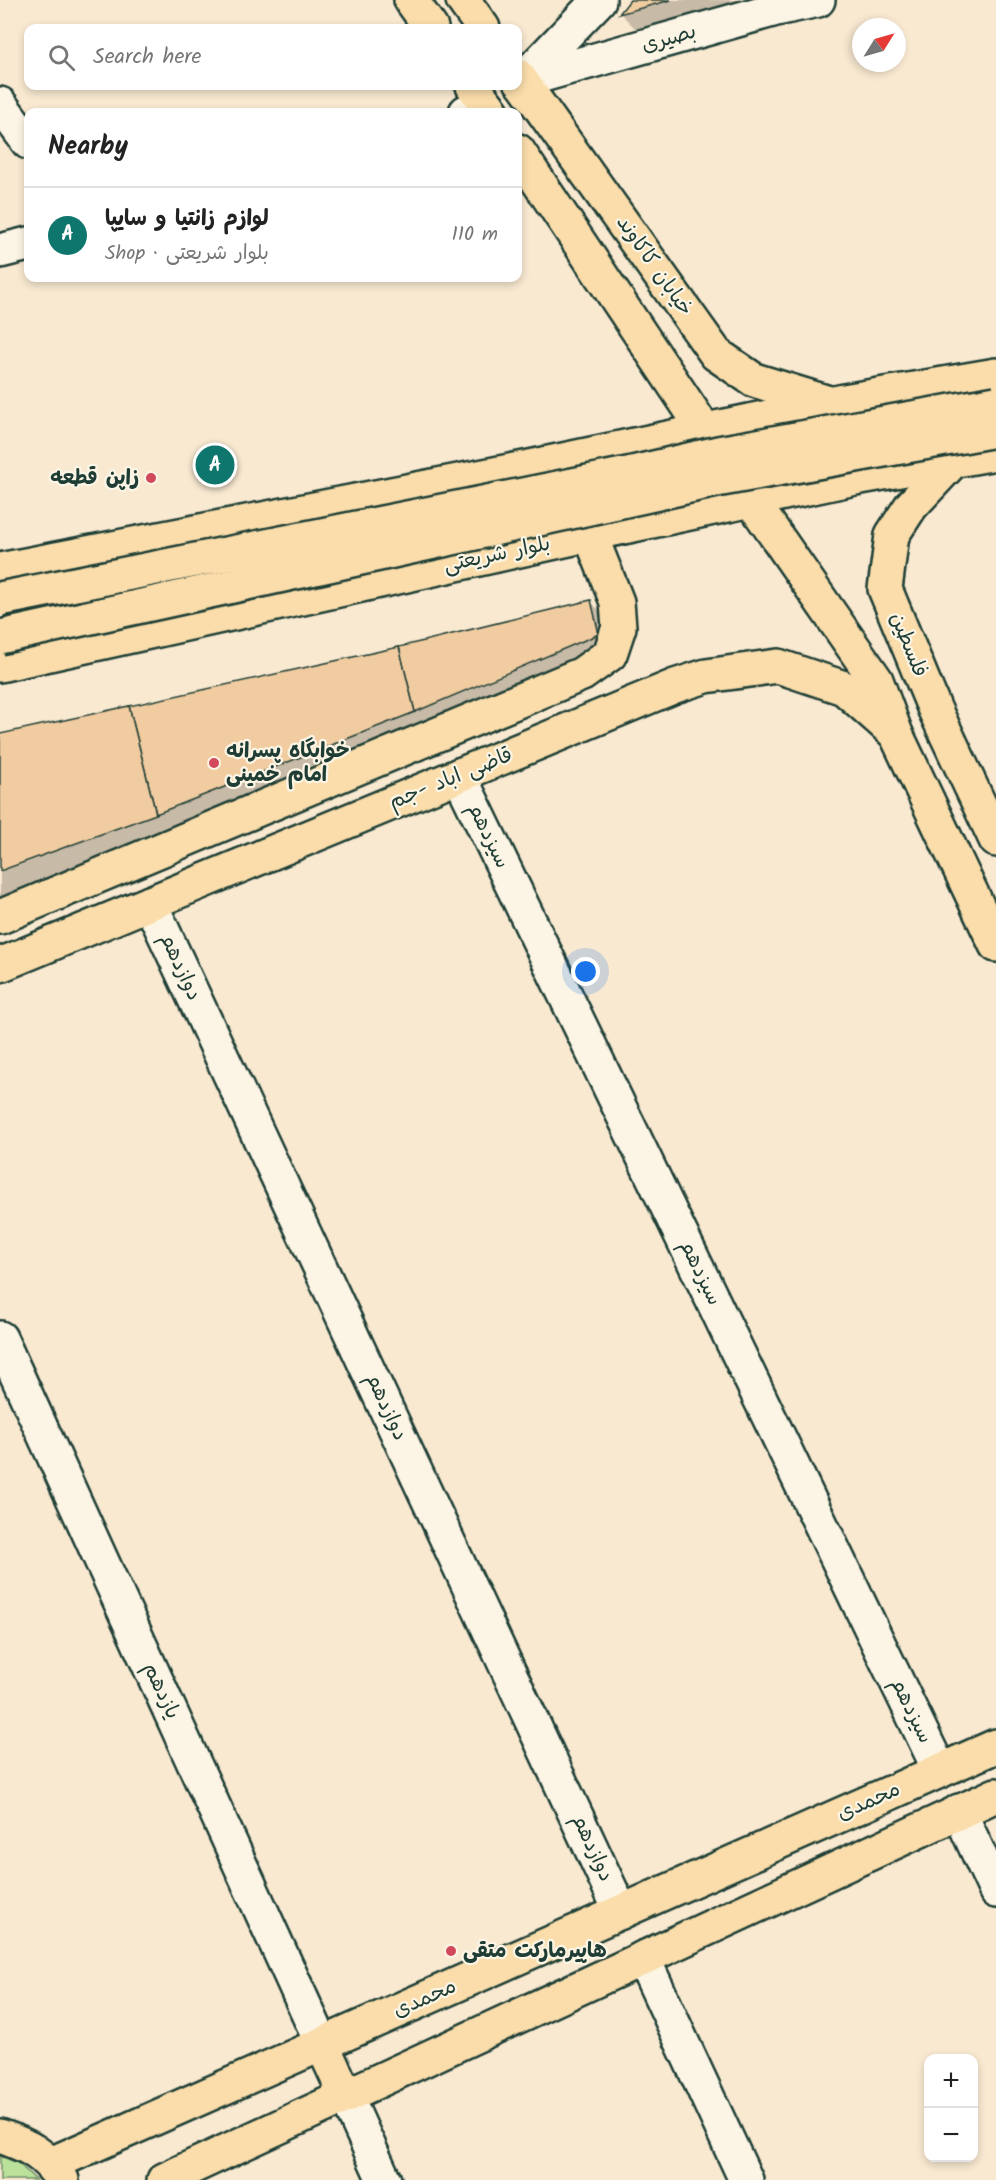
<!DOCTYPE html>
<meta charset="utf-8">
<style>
:root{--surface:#fff;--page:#f2f2f2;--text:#222;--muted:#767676;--line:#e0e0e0;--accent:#0f766e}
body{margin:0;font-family:Kalam,"Playpen Sans Arabic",sans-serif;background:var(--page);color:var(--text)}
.controls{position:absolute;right:18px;bottom:18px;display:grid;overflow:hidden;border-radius:12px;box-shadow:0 3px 9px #0003}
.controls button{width:54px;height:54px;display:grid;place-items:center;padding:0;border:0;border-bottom:2px solid var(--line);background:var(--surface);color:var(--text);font:30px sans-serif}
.compass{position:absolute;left:852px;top:18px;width:54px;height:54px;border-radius:50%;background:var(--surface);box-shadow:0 3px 9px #0003;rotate:53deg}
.you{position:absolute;left:586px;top:972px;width:21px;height:21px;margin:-15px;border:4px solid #fff;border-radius:50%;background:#1a73e8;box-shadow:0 0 0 9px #1a73e833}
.badge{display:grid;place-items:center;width:39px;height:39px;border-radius:50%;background:var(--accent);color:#fff;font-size:20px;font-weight:700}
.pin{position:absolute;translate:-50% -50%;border:3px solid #fff;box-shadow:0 2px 6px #0006}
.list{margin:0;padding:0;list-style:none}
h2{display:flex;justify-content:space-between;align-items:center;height:78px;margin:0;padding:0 24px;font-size:26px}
h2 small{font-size:20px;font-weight:400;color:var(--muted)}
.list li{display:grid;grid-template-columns:39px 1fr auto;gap:18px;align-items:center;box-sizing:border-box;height:96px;padding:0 24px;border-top:2px solid var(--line)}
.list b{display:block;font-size:22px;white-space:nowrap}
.list p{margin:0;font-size:20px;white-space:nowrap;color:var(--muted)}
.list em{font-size:20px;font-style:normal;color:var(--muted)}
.icon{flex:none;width:33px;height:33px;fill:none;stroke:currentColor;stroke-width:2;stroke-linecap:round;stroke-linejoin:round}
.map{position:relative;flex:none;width:996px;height:2180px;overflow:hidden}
.search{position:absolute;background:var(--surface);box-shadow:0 3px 9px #0003;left:24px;top:24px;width:498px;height:66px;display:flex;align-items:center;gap:15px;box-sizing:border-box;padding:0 21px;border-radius:12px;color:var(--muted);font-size:22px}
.panel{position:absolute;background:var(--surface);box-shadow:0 3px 9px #0003;left:24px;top:108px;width:498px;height:174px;border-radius:12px}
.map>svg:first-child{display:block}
.green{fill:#bce19b;stroke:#6e8f68;stroke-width:1.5}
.shadow{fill:#0003}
.building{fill:#f1cca1;stroke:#1f3d34;stroke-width:1.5}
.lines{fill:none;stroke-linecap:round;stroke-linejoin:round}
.minor-casing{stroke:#1f3d34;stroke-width:38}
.major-casing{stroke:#1f3d34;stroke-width:38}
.minor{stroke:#fcf5e5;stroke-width:33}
.major{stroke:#faddab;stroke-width:33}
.major-bridge-casing{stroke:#1f3d34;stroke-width:38;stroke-linecap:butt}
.major-bridge{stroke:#faddab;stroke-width:33}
.poi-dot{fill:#d1495b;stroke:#fcf5e5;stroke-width:2}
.labels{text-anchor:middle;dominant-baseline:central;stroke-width:4.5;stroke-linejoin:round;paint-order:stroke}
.street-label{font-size:21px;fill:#1f3d34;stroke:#fcf5e5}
.poi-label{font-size:21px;font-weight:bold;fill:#1f3d34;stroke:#fcf5e5;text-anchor:start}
</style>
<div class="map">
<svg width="996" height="2180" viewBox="0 0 996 2180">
<rect width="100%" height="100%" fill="#f9e9d1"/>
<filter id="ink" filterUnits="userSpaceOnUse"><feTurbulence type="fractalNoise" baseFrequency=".0167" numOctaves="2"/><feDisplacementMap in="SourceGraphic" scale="12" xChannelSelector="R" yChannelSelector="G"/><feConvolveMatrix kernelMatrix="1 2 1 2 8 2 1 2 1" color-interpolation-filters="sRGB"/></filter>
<g filter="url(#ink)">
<!-- green -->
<path class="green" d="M0,2156L18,2163L36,2180H0Z"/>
<!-- shadow -->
<g class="shadow">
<path d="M632,0H757L662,55L621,14Z"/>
<path d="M591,602L616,628L624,660L0,906V736L399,648Z"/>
</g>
<!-- building -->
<g class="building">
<path d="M630,0H671L619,14Z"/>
<path d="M591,600L599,634L415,712L399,647Z"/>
<path d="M399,647L415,712L156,814L129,706Z"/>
<path d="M129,706L156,814L0,871V734Z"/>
</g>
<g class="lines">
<!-- minor casing -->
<g class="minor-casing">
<g id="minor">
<path d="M522,80L599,0"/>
<path d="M521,81L776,9L818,0"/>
<path d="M0,104L28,142"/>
<path d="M466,112L488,106"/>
<path d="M0,251L28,244"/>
<path d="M459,775L940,1771"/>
<path d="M150,903L621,1912"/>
<path d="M0,1338L322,2044"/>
<path d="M959,1811L996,1891"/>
<path d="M643,1958L746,2180"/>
<path d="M346,2096L384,2180"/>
</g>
</g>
<!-- major casing -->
<g class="major-casing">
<g id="major">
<path d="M411,0L431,28"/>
<path d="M463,0L483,28"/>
<path d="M518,76L716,354L754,380L829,403"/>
<path d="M473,86L492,112"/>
<path d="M518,151L752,501L876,680L896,734L996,945"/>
<path d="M955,459L911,506L892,535L885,589L935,710L996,840"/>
<path d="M0,570L525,468L844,401L996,375"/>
<path d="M0,665L610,530L855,478L996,453"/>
<path d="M0,917L582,674L610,654L619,627L617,602L590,534"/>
<path d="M0,965L675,686L706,676L778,666L844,688L896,734"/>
<path d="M322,2044L346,2096"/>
<path d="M0,2136C29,2146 45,2154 62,2180"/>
<path d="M51,2164L996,1746"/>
<path d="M164,2180L996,1795"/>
</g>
</g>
<!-- minor -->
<use href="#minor" class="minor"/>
<!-- major -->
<use href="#major" class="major"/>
<!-- major-bridge casing -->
<g class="major-bridge-casing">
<g id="major-bridge">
<path d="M0,599L628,474L718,453L996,403"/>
<path d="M0,637L722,479L996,430"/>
</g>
</g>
<!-- major-bridge -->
<use href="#major-bridge" class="major-bridge"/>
</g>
</g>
<!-- markers -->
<g class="poi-dot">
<circle cx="151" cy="478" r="6"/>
<circle cx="214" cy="763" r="6"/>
<circle cx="451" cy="1951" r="6"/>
</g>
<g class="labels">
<!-- street labels -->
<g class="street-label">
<text transform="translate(669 39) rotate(-16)">بصیری</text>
<text transform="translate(654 266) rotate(55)">خیابان کاکاوند</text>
<text transform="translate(497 555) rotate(-12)">بلوار شریعتی</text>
<text transform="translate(908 645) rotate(68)">فلسطین</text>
<text transform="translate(451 779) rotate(-22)">قاضی اباد -جم</text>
<text transform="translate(488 836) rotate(64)">سیزدهم</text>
<text transform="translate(180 967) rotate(65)">دوازدهم</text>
<text transform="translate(700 1273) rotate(64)">سیزدهم</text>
<text transform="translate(386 1407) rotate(65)">دوازدهم</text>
<text transform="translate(161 1691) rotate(65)">یازدهم</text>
<text transform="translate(911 1711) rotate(64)">سیزدهم</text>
<text transform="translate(869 1802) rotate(-24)">محمدی</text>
<text transform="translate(592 1848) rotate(65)">دوازدهم</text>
<text transform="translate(425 1999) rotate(-24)">محمدی</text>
</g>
<!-- poi labels -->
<g class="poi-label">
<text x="139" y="478" text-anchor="end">زاپن قطعه</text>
<text x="226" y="751">خوابگاه پسرانه<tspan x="226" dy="24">امام خمینی</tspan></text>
<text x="463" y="1951">هاپیرمارکت متقی</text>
</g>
</g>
</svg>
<div class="controls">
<button>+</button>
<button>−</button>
</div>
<svg class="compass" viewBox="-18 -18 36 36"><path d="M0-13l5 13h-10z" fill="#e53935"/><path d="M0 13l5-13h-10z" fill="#767676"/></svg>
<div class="you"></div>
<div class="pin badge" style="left:215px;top:465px">A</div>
<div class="search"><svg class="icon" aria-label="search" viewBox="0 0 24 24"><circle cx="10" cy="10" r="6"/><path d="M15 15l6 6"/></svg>Search here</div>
<section class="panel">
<h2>Nearby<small></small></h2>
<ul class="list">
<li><span class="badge">A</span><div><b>لوازم زانتیا و سایپا</b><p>Shop · بلوار شریعتی</p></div><em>110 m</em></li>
</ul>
</section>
</div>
